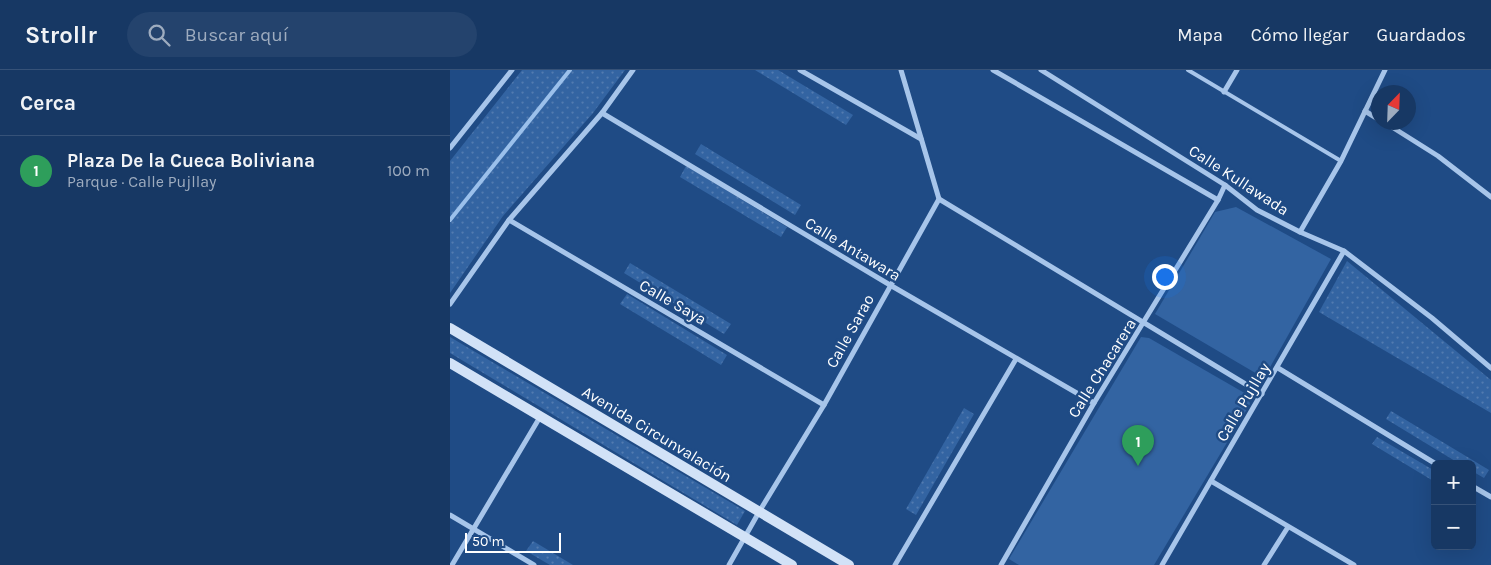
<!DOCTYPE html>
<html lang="es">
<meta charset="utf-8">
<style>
:root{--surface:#173864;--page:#24436d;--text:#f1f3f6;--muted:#9eacbf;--line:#365278;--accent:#f8cf67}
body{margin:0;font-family:Karla,sans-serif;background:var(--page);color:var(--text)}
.controls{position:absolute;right:15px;bottom:15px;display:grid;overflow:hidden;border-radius:8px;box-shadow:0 5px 20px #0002}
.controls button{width:45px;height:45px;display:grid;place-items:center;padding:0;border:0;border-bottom:1px solid var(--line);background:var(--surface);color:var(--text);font:25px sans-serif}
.compass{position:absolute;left:921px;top:15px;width:45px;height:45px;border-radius:50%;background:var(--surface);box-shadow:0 5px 20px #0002;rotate:23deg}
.scale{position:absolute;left:15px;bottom:12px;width:96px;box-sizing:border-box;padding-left:5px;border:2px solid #fff;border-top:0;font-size:14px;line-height:18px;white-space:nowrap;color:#fff;-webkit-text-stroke:4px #1f4b85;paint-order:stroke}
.you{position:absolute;left:714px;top:206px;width:18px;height:18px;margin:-12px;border:4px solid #fff;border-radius:50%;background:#1a73e8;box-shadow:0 0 0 8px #1a73e833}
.badge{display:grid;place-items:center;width:32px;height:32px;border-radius:50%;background:var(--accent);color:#fff;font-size:16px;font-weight:700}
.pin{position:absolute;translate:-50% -41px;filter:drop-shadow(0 1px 2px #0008)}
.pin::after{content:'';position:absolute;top:26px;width:18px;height:15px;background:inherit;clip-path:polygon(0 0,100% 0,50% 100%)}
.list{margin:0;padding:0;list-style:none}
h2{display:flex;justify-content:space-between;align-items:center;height:65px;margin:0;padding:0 20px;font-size:21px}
h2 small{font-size:16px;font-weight:400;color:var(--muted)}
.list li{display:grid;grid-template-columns:32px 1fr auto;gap:15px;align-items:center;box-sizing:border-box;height:70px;padding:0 20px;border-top:1px solid var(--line)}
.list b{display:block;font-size:19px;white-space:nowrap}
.list p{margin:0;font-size:16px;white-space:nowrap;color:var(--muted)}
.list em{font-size:16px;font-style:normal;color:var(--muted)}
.icon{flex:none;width:28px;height:28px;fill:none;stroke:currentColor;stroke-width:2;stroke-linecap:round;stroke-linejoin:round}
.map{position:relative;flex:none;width:1041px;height:495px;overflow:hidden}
header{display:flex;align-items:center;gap:30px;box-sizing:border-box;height:70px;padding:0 25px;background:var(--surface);border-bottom:1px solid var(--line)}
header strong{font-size:24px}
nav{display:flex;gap:28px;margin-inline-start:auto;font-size:18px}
.search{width:350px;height:45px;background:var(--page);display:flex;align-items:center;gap:12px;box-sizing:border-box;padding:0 18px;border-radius:28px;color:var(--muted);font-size:19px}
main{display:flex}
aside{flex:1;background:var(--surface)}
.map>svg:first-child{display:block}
.grass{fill:url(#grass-dots)}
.park{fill:#3364a2}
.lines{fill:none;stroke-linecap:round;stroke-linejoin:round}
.stream{stroke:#9bc0eb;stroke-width:4}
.lane{stroke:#a7c5ea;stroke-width:4}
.street{stroke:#a7c5ea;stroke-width:5}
.secondary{stroke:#d2e2f7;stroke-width:10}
.labels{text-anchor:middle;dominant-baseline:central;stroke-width:5;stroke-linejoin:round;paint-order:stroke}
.street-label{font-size:16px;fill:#fff;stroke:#1f4b85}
</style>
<header>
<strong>Strollr</strong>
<div class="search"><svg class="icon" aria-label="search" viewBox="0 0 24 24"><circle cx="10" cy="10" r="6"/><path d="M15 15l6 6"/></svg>Buscar aquí</div>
<nav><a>Mapa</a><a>Cómo llegar</a><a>Guardados</a></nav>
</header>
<main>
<aside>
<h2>Cerca<small></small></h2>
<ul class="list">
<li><span class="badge" style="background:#2e9e5b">1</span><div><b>Plaza De la Cueca Boliviana</b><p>Parque · Calle Pujllay</p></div><em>100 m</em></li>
</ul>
</aside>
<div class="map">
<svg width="1041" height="495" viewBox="0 0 1041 495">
<defs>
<pattern id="grass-dots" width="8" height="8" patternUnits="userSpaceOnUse" patternTransform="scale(1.25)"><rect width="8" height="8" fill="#3364a2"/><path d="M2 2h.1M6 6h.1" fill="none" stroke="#527bb0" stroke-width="1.8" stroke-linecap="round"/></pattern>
</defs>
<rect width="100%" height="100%" fill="#1f4b85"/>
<!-- grass -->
<g class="grass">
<path d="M72,0H175L143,43L53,146L0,223V91Z"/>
<path d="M305,0H328L403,45L396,55Z"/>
<path d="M251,74L351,135L345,145L245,84Z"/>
<path d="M236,96L337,157L331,167L230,107Z"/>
<path d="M897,191L1041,310V343L869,242Z"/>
<path d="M180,193L281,254L274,264L174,203Z"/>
<path d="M177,224L277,285L271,295L170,234Z"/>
<path d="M0,267L295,441L287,455L0,283Z"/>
<path d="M514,338L524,344L466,445L456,439Z"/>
<path d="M941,341L1039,400L1034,408L1022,401V394H1010L936,349Z"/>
<path d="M927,367L985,401V412L922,374Z"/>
<path d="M83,471L123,495H100L76,481Z"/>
</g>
<!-- park -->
<g class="park">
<path d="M786,137L881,189L814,308L705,244L765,142Z"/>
<path d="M691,267L699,268L798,325L800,334L704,495H569L559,489Z"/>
</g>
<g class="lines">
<!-- stream -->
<path class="stream" d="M0,150L120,0"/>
<!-- lane -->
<path class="lane" d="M738,0L891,91"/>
<!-- street -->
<g class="street">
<path d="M350,0L471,69"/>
<path d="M543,0L768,130"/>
<path d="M591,0L775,115L807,140L850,162L894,181L982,248L1041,298"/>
<path d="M774,22L787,0"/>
<path d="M915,41L928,49"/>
<path d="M152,43L440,215L644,333"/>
<path d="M934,52L988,86L1041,127"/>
<path d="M0,78L62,0"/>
<path d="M489,129L812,324"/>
<path d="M59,150L374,335"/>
<path d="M850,162L891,91L935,0"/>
<path d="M0,234L59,150L152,43L183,0"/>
<path d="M828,298L986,394"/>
<path d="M761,411L904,495"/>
<path d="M1022,416L1041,427"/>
<path d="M0,445L84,495"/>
<path d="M2,495L90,347"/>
<path d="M279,495L309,442L374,335L489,129L451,0"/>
<path d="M445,495L566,289"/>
<path d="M551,495L644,333L768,130L775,115"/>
<path d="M712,495L894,181"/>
<path d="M814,495L838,457"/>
</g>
<!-- secondary -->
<g class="secondary">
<path d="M0,258L399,495"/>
<path d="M0,293L342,495"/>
</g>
</g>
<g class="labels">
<!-- street labels -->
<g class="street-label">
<text transform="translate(789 110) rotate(33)">Calle Kullawada</text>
<text transform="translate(403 179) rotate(31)">Calle Antawara</text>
<text transform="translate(223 232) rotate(30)">Calle Saya</text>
<text transform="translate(400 261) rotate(-61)">Calle Sarao</text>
<text transform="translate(652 298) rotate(-58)">Calle Chacarera</text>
<text transform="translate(793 332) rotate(-59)">Calle Pujllay</text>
<text transform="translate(207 364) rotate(31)">Avenida Circunvalación</text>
</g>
</g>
</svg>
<div class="controls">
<button>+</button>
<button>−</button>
</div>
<svg class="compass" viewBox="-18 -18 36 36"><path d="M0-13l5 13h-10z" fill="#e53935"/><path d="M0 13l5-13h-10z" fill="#9eacbf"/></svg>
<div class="scale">50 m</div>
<div class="you"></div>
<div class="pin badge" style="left:688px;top:396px;background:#2e9e5b">1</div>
</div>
</main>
